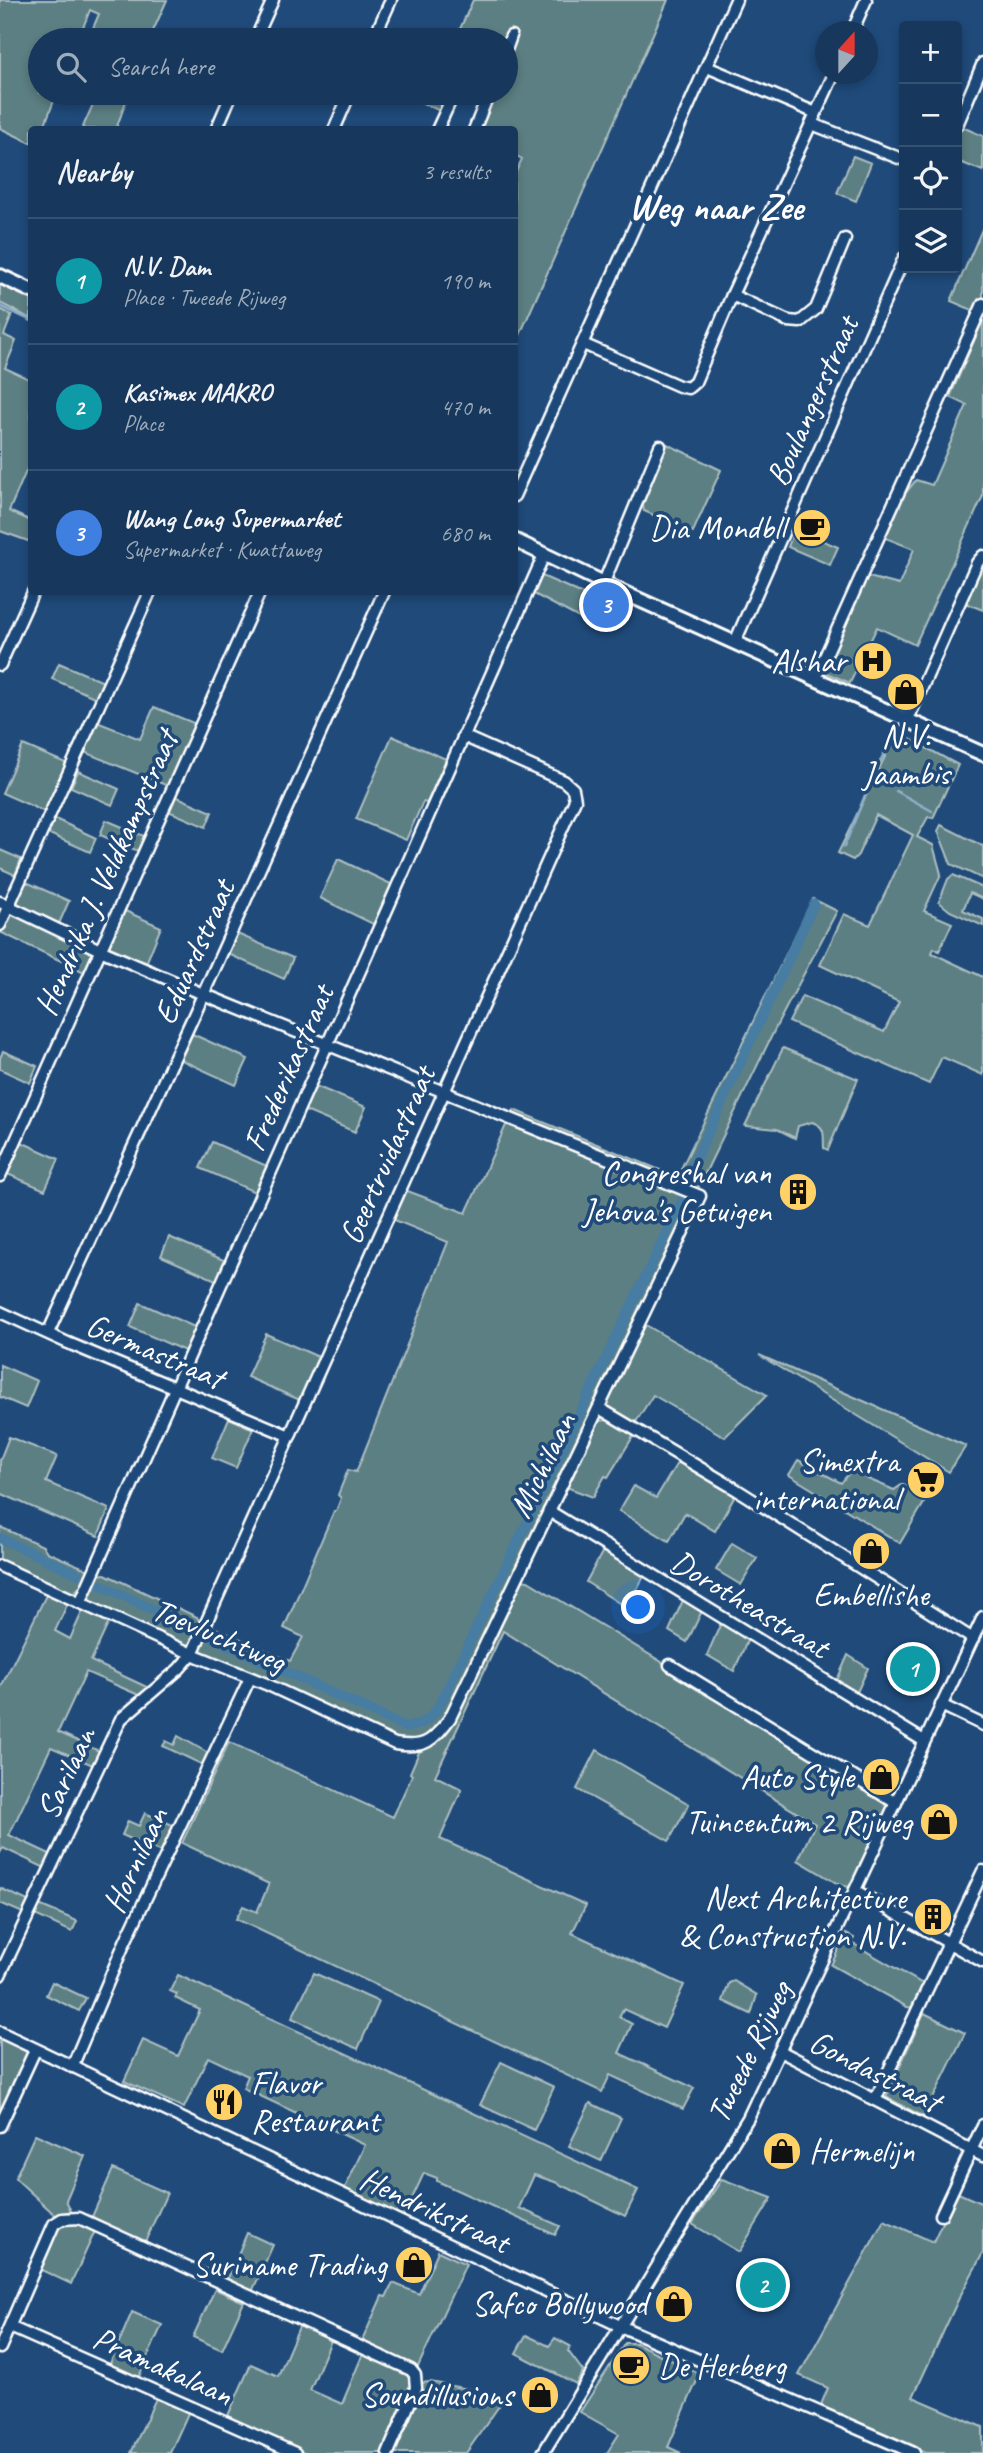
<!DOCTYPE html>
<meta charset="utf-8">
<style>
:root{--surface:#17385c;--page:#203f62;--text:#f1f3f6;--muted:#9eacbb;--line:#365272;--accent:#8c9099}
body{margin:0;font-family:Caveat,sans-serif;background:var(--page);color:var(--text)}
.controls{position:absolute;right:21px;top:21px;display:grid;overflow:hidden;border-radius:7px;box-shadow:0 4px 10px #0003}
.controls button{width:63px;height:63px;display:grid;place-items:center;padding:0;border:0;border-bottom:2px solid var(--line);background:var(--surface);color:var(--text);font:35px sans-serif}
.compass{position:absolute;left:815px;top:21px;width:63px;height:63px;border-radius:50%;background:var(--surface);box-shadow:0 4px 10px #0003;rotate:21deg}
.you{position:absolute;left:639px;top:1608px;width:24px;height:24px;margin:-18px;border:5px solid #fff;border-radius:50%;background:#1a73e8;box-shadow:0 0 0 10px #1a73e833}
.badge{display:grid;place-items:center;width:46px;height:46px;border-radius:50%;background:var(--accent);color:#fff;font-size:23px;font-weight:700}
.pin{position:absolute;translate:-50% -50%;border:4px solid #fff;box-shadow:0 2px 7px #0006}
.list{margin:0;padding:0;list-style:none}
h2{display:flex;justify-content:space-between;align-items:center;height:91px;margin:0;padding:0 28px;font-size:30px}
h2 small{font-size:23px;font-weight:400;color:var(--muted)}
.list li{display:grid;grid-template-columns:46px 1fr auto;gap:21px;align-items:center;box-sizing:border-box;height:126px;padding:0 28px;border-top:2px solid var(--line)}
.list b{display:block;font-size:26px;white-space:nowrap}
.list p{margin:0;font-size:23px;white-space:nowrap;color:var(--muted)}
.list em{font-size:23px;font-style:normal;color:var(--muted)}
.icon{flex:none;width:38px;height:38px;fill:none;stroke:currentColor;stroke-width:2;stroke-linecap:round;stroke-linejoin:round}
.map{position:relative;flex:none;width:983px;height:2453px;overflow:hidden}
.search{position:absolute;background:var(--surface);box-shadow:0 4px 10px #0003;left:28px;top:28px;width:490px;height:77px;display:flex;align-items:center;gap:18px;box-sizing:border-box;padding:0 24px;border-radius:38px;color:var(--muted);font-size:26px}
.panel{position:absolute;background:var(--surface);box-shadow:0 4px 10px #0003;left:28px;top:126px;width:490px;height:469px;border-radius:7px}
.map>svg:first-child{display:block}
.green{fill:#5c7f83;stroke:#aebfc1;stroke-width:2}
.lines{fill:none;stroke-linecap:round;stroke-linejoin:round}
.stream{stroke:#90b0c8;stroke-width:2.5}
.canal{stroke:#467ba3;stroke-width:10}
.minor-casing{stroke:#fff;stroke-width:15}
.major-casing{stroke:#fff;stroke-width:18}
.minor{stroke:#1f4a7a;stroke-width:10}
.major{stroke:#1f4a7a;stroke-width:12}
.labels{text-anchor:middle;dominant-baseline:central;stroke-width:7;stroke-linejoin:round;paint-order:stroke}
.street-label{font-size:33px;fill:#fff;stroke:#1f4a7a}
.poi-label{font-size:33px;fill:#fff;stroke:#1f4a7a;text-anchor:end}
.quarter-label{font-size:37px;font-weight:bold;fill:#fff;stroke:#1f4a7a}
</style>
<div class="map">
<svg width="983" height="2453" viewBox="0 0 983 2453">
<rect width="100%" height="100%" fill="#1f4a7a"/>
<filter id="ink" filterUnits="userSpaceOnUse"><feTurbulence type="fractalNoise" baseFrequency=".0143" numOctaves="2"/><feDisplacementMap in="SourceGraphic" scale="14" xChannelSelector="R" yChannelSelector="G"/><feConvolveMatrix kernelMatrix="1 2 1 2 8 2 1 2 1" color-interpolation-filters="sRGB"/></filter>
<g filter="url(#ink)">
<!-- green -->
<g class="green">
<path d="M0,0H167L149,40H88L99,14L90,10L78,40H40V93H57L43,129L32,130L31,143L0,128Z"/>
<path d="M473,0H668L515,346L514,176L522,159L515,155L514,130L471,129L487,93H506V40H455Z"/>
<path d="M98,93H129L116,129H82Z"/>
<path d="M421,93H459L449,115L418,101Z"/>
<path d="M960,126L983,136V171L957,161V135Z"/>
<path d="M853,156L871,163L856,201L837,193Z"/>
<path d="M983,227V297L977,312L951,301Z"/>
<path d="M0,282L31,297V319L0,303Z"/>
<path d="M0,309L12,315L4,335L16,341L5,368L31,380V470L27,469L9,511L31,521V542L0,531Z"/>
<path d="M983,320V496L915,645L877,627L850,683L822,671L865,576L899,585L914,549L883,537L899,501L916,480L932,485L967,405L950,397Z"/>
<path d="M663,442L721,470L693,532L644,511L641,496Z"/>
<path d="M795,529L838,547L830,565L788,547Z"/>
<path d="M983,565V610L965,603Z"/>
<path d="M542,576L592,598L583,620L534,594Z"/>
<path d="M59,663L106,683L99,699L52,679Z"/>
<path d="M154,707L196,724L168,786L84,752L97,722L140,739Z"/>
<path d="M897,732L958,765L933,818L928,817L917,837L933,845L941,874L924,911L952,923L939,951L934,948L932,953L983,977V1075L942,1057L929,1084L789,1022L802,996L884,1032L899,1002L820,965L844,914L870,925L913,835L876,815L858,855L853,860L838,853Z"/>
<path d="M392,736L446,759L427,803L423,802L406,840L356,819Z"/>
<path d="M23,745L68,764L47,813L2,793Z"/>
<path d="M78,771L119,789L112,805L71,787Z"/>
<path d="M173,795L212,812L206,827L166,810Z"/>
<path d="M53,818L96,838L90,852L47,833Z"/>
<path d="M106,820L144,836L138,851L100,835Z"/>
<path d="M941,825L983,846V879L951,864L938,831Z"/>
<path d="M0,850L21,859L15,875L0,868Z"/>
<path d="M338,859L393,885L375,925L320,898Z"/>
<path d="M953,875L983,888V899L970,893L963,910L983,919V926L950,911L939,902L948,879Z"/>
<path d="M24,881L69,901L58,926L17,906L16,899Z"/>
<path d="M813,899L837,911L776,1027L698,1188H692L511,1116L514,1110L677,1177Z"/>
<path d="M123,910L161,927L145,966L106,948Z"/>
<path d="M11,912L90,949L93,956L86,973L0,932Z"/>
<path d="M235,933L293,958L284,979L226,953Z"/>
<path d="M190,1033L248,1059L236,1085L179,1059Z"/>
<path d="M783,1048L858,1079L828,1150L824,1148C823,1136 827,1127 812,1122L798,1126L795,1138L777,1129L745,1126Z"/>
<path d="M3,1051L37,1066L30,1083L0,1069V1058Z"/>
<path d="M313,1085L366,1107L355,1132L303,1110Z"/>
<path d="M507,1123L680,1192L687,1198L689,1207L446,1717C432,1733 423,1742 401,1740L264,1678L202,1655L199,1648L209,1625L290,1661L303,1637L284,1628L334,1511H336L341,1498L338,1495L348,1470L356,1472L359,1465L448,1242L392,1219L405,1190L466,1213Z"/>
<path d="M19,1141L59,1159L45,1190L5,1173Z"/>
<path d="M212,1142L269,1167L257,1193L200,1168Z"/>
<path d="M169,1237L226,1261L218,1281L161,1256Z"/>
<path d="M140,1303L197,1328L187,1352L130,1327Z"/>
<path d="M644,1324L767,1395L725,1437L653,1395L634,1425L605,1407Z"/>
<path d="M266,1334L321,1358L302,1401L247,1377Z"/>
<path d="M759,1355L966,1446L949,1472Z"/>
<path d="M0,1365L37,1381L26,1408L0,1397Z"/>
<path d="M229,1418L253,1429L236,1468L212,1458Z"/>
<path d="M608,1420L634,1435L608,1477L605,1476L593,1497L566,1487L598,1421Z"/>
<path d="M9,1437L57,1456L46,1482L109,1509L98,1536L0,1493V1460Z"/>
<path d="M679,1460L735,1496L715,1531L685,1513L669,1541L619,1511L634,1486L656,1498Z"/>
<path d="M798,1460L841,1483L853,1468L868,1479L894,1490L903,1484L927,1498L900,1543L789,1475Z"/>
<path d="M0,1527L43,1546L47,1552L89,1570L85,1581L74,1593H69L0,1562Z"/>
<path d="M732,1543L757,1558L741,1585L716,1570Z"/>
<path d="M604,1549L645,1574L627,1608L586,1582Z"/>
<path d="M105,1574L197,1617L201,1624L194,1642L188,1647L94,1605C86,1595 92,1586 97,1575Z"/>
<path d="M521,1580L528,1581L886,1798L889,1803L852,1884L849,1887L840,1885L798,1860L815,1824L503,1631L435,1776L462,1789L440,1839L586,1905L572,1933L684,1985L664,2028L623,2009L619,2017L632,2024L619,2053L694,2088L683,2109L610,2075L602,2092L236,1919L243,1906L257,1912L269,1884L182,1843L229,1742L393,1817L412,1775L410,1773L419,1752L434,1745L453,1724Z"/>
<path d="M47,1593L68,1603L55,1631L70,1639L83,1610L109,1622L91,1661L151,1689L141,1696L86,1672L58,1732L101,1752L95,1766L51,1747L9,1835L54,1856L47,1869L3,1848L0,1853V1689Z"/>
<path d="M684,1598L703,1609L687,1642L669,1631Z"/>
<path d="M721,1623L748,1639L734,1671L707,1655Z"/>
<path d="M848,1655L868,1668L857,1692L837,1680Z"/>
<path d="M178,1736L210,1754L205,1766L163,1746L166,1741L174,1745Z"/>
<path d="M597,1750L689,1804L669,1841L577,1789Z"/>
<path d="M145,1813L175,1826L163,1853L122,1835L128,1821L139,1826Z"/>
<path d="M0,1888L30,1902L25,1914L0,1903Z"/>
<path d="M39,1905L77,1921L72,1932L35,1915Z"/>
<path d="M846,1934L854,1938L852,1943L926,1986L915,2008L907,2007L831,1965Z"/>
<path d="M314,1973L379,2002L358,2049L292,2018Z"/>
<path d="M178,1975L638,2190L625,2216L555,2182L534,2175L519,2208L560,2226L555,2235L437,2181V2178L424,2173L402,2220L343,2192L365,2145L243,2088L248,2076L208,2057L184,2108L124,2081L143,2040L178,2056L200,2010L175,1998L177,1994L170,1991Z"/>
<path d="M734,1981L757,1995L751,2014L723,2001L729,1983Z"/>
<path d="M52,1982L86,1998L79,2011L46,1995Z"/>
<path d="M924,2013L965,2033L924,2117L886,2097Z"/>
<path d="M0,2038L26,2050L29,2055L0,2118Z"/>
<path d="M501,2062L554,2087L534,2130L480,2105Z"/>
<path d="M590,2103L621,2118L601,2161L569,2146Z"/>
<path d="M35,2134L85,2156L66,2200L71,2211L55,2215L15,2178Z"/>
<path d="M113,2169L167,2193L145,2242L91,2219Z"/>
<path d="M722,2179L772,2198L739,2252L692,2224Z"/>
<path d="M956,2192L983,2204V2253L959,2298L913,2397L983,2427V2453H925L820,2407L828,2388L799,2375L884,2220L933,2242Z"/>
<path d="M74,2220L96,2229L71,2284L37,2268L55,2225Z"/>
<path d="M247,2233L273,2245L252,2292L227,2280Z"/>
<path d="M438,2251L466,2264L417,2369L362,2341L382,2296L386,2297L393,2283L419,2294Z"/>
<path d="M215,2289L244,2302L222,2350L193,2337Z"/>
<path d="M132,2312L162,2325L138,2379L109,2366Z"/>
<path d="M301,2322L333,2336L310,2390L342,2404L364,2351C378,2357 400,2362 409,2375C419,2389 392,2437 385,2453H303L226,2420L251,2364L278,2376Z"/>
<path d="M526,2335L549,2346L555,2338L570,2346L568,2351L583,2371L576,2384L516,2353Z"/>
<path d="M625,2343H636L700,2374L668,2447L681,2453H607L619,2434L580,2412Z"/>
<path d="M430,2382L506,2396L466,2453H393L420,2383Z"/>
<path d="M157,2396L189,2411L170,2453H131Z"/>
</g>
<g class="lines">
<!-- stream -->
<g class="stream">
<path d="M0,306L32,321"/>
<path d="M896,791L932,811"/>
<path d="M844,847L872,778L890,741"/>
</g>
<!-- canal -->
<g class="canal">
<path d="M686,1180L814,904"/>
<path d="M0,1538L78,1574"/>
<path d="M101,1585L194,1629"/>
<path d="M211,1637L405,1727C421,1727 428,1720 438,1708L682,1201"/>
</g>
<!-- minor casing -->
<g class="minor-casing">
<g id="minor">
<path d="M852,32L866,0"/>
<path d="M255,40L273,0"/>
<path d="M373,40L391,0"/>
<path d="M506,50L511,36"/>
<path d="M707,67L816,113"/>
<path d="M812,124L904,160"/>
<path d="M957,125L983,63"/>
<path d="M216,130L232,93"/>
<path d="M334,130L350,93"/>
<path d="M437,130L454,93"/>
<path d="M474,130L489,93"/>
<path d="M732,295L788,321L800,322L816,309L845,239"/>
<path d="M583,344L679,386L688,388L695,382L732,295L834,74"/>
<path d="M514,496L736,0"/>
<path d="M604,582L660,446"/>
<path d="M735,642L904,258"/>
<path d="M0,665L33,592"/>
<path d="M815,679L983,304"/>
<path d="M908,719L977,563L983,556"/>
<path d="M0,902L100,950L203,994L700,1196L450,1718C433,1741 425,1749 395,1744L266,1684L192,1654L0,1566"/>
<path d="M0,925L150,592"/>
<path d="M0,1176L260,592"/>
<path d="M0,1312L68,1343L290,1436"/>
<path d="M48,1333L193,1017L384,592"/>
<path d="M599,1408L734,1488L973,1639"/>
<path d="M549,1511L924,1741"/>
<path d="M80,1603L544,555"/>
<path d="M670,1665L896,1803"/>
<path d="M941,1705L983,1725"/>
<path d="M856,1891L983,1962"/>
<path d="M0,1975L121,1719L179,1669L192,1654L575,800L573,789L564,781L463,736"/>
<path d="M0,2032L620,2326L914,2453"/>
<path d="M780,2051L983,2156"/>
<path d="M72,2067L125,1942L250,1678"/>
<path d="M875,2100L983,1871"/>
<path d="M0,2126L35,2050"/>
<path d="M941,2215L983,2125"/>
<path d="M10,2327L295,2453"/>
<path d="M0,2348L54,2224L62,2219L79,2218L411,2370L415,2375L416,2388L388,2453"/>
<path d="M543,2453L748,2118L983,1617"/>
</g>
</g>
<!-- major casing -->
<g class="major-casing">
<g id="major">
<path d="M0,276L32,291"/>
<path d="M514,540L633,597L983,754"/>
</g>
</g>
<!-- minor -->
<use href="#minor" class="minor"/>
<!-- major -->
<use href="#major" class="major"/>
</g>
</g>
<!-- icons -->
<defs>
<g id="cafe-disc" transform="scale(2.0125)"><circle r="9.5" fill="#ffd166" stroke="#1f4a7a"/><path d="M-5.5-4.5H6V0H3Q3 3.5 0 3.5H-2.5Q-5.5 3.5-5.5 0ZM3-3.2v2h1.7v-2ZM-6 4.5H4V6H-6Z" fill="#111"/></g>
<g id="hospital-disc" transform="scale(2.0125)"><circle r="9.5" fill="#ffd166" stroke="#1f4a7a"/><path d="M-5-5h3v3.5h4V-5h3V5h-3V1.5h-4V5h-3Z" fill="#111"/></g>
<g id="shop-disc" transform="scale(2.0125)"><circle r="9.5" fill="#ffd166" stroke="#1f4a7a"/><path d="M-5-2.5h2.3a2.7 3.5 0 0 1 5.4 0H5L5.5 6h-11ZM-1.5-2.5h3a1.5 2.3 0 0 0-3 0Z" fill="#111"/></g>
<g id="building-disc" transform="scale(2.0125)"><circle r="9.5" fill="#ffd166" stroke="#1f4a7a"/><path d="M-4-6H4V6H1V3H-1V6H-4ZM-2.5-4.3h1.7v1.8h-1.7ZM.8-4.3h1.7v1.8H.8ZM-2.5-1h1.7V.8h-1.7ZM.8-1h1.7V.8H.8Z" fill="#111"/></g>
<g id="supermarket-disc" transform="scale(2.0125)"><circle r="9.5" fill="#ffd166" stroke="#1f4a7a"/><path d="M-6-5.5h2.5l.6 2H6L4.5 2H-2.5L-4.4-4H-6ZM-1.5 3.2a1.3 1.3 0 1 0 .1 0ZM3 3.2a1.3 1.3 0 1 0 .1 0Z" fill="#111"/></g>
<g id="restaurant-disc" transform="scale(2.0125)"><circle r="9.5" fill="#ffd166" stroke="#1f4a7a"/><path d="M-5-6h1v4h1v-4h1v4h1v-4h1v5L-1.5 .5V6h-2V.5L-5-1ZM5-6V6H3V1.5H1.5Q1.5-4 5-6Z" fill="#111"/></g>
</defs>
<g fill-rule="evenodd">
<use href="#cafe-disc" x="812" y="528"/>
<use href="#hospital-disc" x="873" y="661"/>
<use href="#shop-disc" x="906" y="692"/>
<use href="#building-disc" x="798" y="1192"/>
<use href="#supermarket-disc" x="926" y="1480"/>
<use href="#shop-disc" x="871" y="1551"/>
<use href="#shop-disc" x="881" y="1777"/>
<use href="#shop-disc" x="939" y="1822"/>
<use href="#building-disc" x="933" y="1917"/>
<use href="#restaurant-disc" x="224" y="2102"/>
<use href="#shop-disc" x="782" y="2151"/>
<use href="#shop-disc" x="414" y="2265"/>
<use href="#shop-disc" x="674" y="2304"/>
<use href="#cafe-disc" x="631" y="2366"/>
<use href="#shop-disc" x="540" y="2395"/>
</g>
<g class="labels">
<!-- street labels -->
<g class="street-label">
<text transform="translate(812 401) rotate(-66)">Boulangerstraat</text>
<text transform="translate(106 873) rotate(-66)">Hendrika J. Veldkampstraat</text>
<text transform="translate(194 952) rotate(-66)">Eduardstraat</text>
<text transform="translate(288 1068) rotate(-66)">Frederikastraat</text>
<text transform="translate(387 1155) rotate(-66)">Geertruidastraat</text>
<text transform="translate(155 1351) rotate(23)">Germastraat</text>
<text transform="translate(542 1465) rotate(-64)">Michilaan</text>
<text transform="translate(750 1604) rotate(31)">Dorotheastraat</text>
<text transform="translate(219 1635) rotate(23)">Toevluchtweg</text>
<text transform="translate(66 1773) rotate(-65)">Sarilaan</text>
<text transform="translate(135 1860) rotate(-65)">Hornilaan</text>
<text transform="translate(749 2052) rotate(-64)">Tweede Rijweg</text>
<text transform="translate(875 2071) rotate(27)">Gondastraat</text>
<text transform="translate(435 2210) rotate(25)">Hendrikstraat</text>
<text transform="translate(163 2366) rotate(24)">Pramakalaan</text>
</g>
<!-- poi labels -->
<g class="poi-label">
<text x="785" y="528">Dia Mondbll</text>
<text x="846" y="661">Alshar</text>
<text x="906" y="736" text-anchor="middle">N.V.<tspan x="906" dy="38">Jaambis</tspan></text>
<text x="771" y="1173">Congreshal van<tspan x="771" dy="38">Jehova's Getuigen</tspan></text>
<text x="899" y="1461">Simextra<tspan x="899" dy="38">international</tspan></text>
<text x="871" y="1595" text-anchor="middle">Embellishe</text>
<text x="854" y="1777">Auto Style</text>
<text x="912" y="1822">Tuincentum 2 Rijweg</text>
<text x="906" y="1898">Next Architecture<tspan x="906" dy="38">&amp; Construction N.V.</tspan></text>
<text x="251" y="2083" text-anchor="start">Flavor<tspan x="251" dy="38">Restaurant</tspan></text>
<text x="809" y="2151" text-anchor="start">Hermelijn</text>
<text x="387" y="2265">Suriname Trading</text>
<text x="647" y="2304">Safco Bollywood</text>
<text x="658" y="2366" text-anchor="start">De Herberg</text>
<text x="513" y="2395">Soundillusions</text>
</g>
<!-- quarter labels -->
<g class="quarter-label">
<text x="716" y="206">Weg naar Zee</text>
</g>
</g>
</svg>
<div class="controls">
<button>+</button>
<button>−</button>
<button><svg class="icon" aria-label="locate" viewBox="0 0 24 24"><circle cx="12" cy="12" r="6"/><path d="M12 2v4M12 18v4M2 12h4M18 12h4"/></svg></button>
<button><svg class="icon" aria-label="layers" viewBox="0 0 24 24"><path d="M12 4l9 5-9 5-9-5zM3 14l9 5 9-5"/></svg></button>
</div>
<svg class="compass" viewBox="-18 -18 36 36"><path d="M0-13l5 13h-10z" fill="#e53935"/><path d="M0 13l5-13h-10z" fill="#9eacbb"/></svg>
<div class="you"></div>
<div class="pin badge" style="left:913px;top:1669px;background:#0f9aa8">1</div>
<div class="pin badge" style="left:763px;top:2285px;background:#0f9aa8">2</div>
<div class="pin badge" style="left:606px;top:605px;background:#3f7fe0">3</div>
<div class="search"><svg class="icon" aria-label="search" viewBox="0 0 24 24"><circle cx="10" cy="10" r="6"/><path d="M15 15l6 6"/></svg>Search here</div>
<section class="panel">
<h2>Nearby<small>3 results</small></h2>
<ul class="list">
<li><span class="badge" style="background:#0f9aa8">1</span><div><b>N.V. Dam</b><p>Place · Tweede Rijweg</p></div><em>190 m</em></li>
<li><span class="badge" style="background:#0f9aa8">2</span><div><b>Kasimex MAKRO</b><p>Place</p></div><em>470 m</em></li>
<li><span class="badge" style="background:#3f7fe0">3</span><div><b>Wang Long Supermarket</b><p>Supermarket · Kwattaweg</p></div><em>680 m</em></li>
</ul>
</section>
</div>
